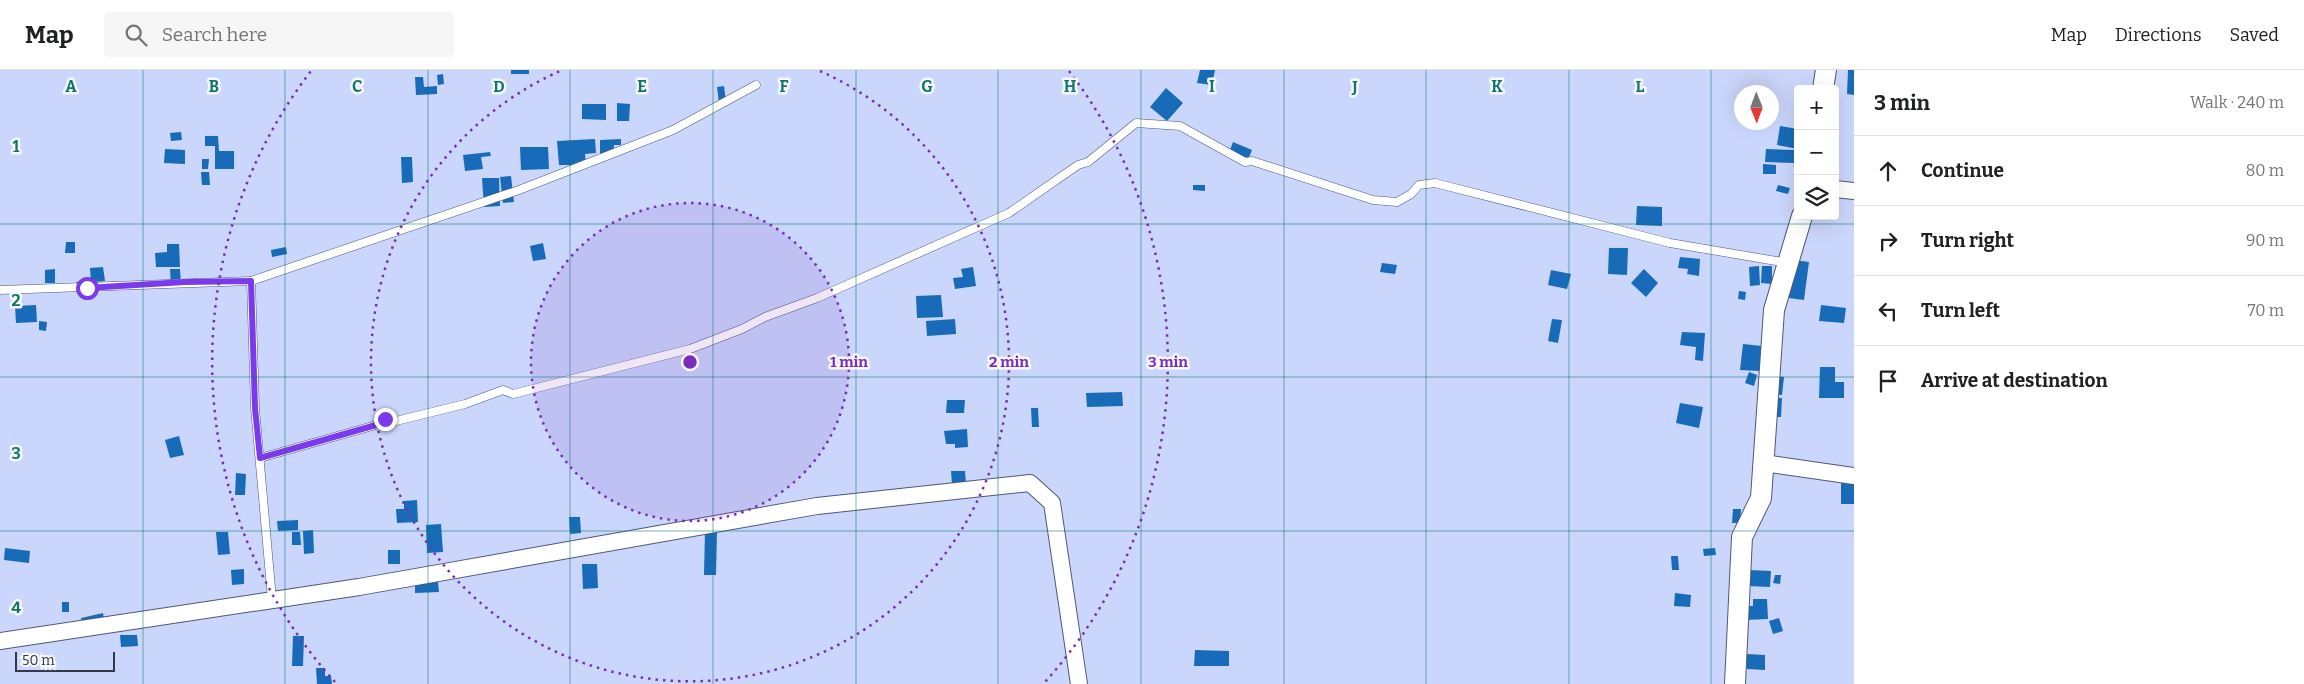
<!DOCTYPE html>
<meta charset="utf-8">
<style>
:root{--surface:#fff;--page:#f6f6f6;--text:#202124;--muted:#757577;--line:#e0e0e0}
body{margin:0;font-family:Bitter,serif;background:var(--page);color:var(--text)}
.controls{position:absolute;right:15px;top:15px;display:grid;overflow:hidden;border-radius:5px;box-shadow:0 5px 20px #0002}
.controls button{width:45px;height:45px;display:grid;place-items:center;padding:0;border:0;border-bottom:1px solid var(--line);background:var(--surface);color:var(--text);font:25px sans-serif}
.compass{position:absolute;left:1734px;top:15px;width:45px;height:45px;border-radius:50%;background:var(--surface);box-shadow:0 5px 20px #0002;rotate:179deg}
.scale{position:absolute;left:15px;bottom:12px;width:100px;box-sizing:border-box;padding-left:5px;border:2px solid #333847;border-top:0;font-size:14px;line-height:18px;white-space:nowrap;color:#333847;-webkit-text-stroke:4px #f6f8fc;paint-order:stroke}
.stop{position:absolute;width:15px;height:15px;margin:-11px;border:4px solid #7c3aed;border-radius:50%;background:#fff}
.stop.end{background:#7c3aed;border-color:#fff;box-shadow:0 1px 5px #0008}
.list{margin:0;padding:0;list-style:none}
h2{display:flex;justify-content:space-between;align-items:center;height:65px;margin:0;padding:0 20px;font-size:21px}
h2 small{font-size:16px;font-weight:400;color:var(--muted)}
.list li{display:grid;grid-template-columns:32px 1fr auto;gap:15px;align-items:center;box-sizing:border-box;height:70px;padding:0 20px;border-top:1px solid var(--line)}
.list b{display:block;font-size:19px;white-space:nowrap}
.list em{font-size:16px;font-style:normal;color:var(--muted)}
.icon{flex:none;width:28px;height:28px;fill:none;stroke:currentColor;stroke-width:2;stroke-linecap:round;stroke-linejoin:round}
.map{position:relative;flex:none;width:1854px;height:614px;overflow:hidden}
header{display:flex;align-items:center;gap:30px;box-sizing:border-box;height:70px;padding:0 25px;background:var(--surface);border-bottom:1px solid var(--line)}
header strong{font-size:24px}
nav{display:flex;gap:28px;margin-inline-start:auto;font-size:18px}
.search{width:350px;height:45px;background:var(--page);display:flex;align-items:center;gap:12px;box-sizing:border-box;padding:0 18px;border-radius:5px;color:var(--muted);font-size:19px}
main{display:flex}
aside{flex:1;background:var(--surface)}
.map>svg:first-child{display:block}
.building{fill:#186bb8}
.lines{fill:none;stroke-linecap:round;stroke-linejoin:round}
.service-casing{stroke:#4e5777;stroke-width:9}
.minor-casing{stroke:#4e5777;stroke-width:18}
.tertiary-casing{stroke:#4e5777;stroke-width:22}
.service{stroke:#fff;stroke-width:8}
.minor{stroke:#fff;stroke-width:16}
.tertiary{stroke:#fff;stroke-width:20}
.route{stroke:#7c3aed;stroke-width:6}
.grid{fill:none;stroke:#0f766e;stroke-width:1;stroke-opacity:0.55}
.ring{fill:none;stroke:#7b2cbf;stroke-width:2.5;stroke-dasharray:2.5 5}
.grid-label{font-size:16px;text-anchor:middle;font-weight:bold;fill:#0f766e;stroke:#f6f8fc;stroke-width:5;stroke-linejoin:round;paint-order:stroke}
.centre{fill:#7b2cbf;stroke:#f6f8fc;stroke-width:2.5}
.ring-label{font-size:15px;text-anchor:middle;font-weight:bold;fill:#7b2cbf;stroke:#f6f8fc;stroke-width:5;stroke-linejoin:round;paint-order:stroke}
</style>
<header>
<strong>Map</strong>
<div class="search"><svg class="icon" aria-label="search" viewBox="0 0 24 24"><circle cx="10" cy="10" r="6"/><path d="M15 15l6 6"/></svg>Search here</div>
<nav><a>Map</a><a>Directions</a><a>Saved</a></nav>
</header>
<main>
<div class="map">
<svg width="1854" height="614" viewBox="0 0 1854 614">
<rect width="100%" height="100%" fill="#cad6fb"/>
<!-- building -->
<g class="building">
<rect x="511" y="0" width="18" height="4"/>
<path d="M1200,0H1215L1212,15L1197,13Z"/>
<path d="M1848,0H1854V25L1847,24Z"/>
<path d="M443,4L444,14L438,15L437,5Z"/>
<path d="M415,7H423L424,17L437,16V24L416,25Z"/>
<path d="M724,16L726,32L719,33L717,17Z"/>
<path d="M1166,18L1183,33L1167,51L1150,37Z"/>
<path d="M617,33L630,34L629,51H617Z"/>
<path d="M582,34H606V50L582,49Z"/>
<path d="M1780,56L1798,59V79L1777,75Z"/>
<path d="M181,62L182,70L171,71L170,63Z"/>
<path d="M205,66H218L219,81H234V99H215V76H205Z"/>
<path d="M595,69L596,83L585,84L586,95H559L557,71Z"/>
<path d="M621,69V75H614V85H600V70Z"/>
<path d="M1233,72L1252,80L1247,92L1228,85Z"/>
<path d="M520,77H548L549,99L521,100Z"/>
<path d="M165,79L185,80V94L164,93Z"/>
<path d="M1766,79L1794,80V93L1765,92Z"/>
<path d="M490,82L491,86L481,87L483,99L465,101L463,85Z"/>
<path d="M401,87H412L413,112L402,113Z"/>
<path d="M202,89H209L208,99H202Z"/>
<path d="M1763,94L1776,95V104H1763Z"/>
<path d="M201,102H209L210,115H202Z"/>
<path d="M511,106L514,132L503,133L500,107Z"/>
<path d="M482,108H499L500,136L484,137Z"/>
<path d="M1193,115H1205V121L1193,120Z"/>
<path d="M1778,115L1790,118L1788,124L1776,121Z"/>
<path d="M1637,136L1662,137V156L1636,155Z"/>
<path d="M66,172H75V183H65Z"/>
<path d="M543,173L546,189L533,191L530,176Z"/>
<path d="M167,174H179L180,197H156L155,183L167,182Z"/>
<path d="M286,177L287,184L272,187L271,180Z"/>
<path d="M1609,178H1628L1627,205L1608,204Z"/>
<path d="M1680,187L1700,189L1699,206L1687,204L1688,199L1678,198Z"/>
<path d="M1794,190L1809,192L1804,230L1789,228Z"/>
<path d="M1382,193L1397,195L1395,204L1380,202Z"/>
<path d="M1759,196L1760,215L1750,216L1749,197Z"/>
<path d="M1762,196H1772V214L1761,213Z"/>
<path d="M103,197L105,211L95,212L96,221L77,223L76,212L91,211L90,198Z"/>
<path d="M973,197L976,216L955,219L953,208L963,207L961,199Z"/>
<path d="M55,199V213H45V200Z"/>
<path d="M170,199H180L181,215L171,216Z"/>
<path d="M1644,199L1658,213L1646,227L1631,213Z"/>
<path d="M1551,200L1571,204L1567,219L1548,215Z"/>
<path d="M1739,221L1746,222L1745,230L1738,229Z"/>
<path d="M941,225L943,247L917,248L916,226Z"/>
<path d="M36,235L37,252L16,253L15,236Z"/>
<path d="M1821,235L1846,238L1844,253L1819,251Z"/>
<path d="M955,249L956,264L927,266L926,251Z"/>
<path d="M1552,249L1562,250L1558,273L1548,271Z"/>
<path d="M39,251L47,252L46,261L39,260Z"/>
<path d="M1682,262L1705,263L1703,291L1695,290L1696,277L1680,275Z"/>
<path d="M1743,274L1762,276L1759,301L1740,300Z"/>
<path d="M1820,297H1835V312H1844V328H1819Z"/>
<path d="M1749,302L1757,305L1754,316L1745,313Z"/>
<path d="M1775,306L1784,307L1782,325L1773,324Z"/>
<path d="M1122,322L1123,336L1087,337L1086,323Z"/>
<path d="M1771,328H1782L1781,347H1771Z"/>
<path d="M947,330H965L964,343H946Z"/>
<path d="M1680,333L1703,337L1699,358L1676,353Z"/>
<path d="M1031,338H1038L1039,357H1032Z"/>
<path d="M967,359L968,377L955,378V374H946L944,361Z"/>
<path d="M179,366L184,385L170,388L165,370Z"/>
<path d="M951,401H965L966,414H952Z"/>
<path d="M236,403L246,404L245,425H235Z"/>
<rect x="1841" y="409" width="13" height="25"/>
<path d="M417,430L418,452L397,453L396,439H404V431Z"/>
<path d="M1733,439H1741L1740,453H1732Z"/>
<path d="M569,447H580L581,463L570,464Z"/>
<path d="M298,450V460L278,461L277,451Z"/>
<path d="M441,454L443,482L427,483L426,455Z"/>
<path d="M313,460L314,483L304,484L303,461Z"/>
<path d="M705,461H717L716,505H704Z"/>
<path d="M216,462H228L230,484L218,485Z"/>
<path d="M292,462H300L301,475H292Z"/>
<path d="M5,478L30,481L29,493L4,490Z"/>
<path d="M1715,478L1716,485L1704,486L1703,479Z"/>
<rect x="388" y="480" width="12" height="14"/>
<path d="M1671,486H1678L1679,500H1672Z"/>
<path d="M582,494H597L598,518L583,519Z"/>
<path d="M244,499V514L232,515L231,500Z"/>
<path d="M1748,500L1771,501L1770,517L1747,516Z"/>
<path d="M1775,505H1781L1780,514L1773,513Z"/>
<path d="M438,512L439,522L415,523V513Z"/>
<path d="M1675,523L1691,525L1690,537L1674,536Z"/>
<path d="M1753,529H1767L1768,549L1745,550V536H1753Z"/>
<rect x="62" y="532" width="7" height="10"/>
<path d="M103,543L105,555L83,559L81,548Z"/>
<path d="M1779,548L1783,561L1773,564L1769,551Z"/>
<path d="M120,565H137L138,576L121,577Z"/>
<path d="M293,566H304L303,596H292Z"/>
<path d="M1195,580L1229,581V596H1194Z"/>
<path d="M1747,584L1765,585V600L1747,599Z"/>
<path d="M316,598H325V606H331L332,614H317Z"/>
</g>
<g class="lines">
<!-- service casing -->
<g class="service-casing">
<g id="service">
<path d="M251,211L519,120L673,60L756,15"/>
<path d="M0,220L251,211L255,338L272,529"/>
<path d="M260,388L376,355L385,349L396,351L465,334L503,320L513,324L690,279L742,259L765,247L817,228L1009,143L1078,95L1088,92L1136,53L1180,56L1245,92L1252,91L1373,130L1397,132L1411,124L1419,115L1435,113L1670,173L1788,193"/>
</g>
</g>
<!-- minor casing -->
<g class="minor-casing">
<g id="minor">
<path d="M1835,119L1854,121"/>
<path d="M1763,393L1854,406"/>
<path d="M0,571L359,517L817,436L1030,413L1052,433L1079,614"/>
</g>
</g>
<!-- tertiary casing -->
<g class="tertiary-casing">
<g id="tertiary">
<path d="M1823,19L1826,0"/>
<path d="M1735,614L1742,467L1761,428L1774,240L1802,146"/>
</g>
</g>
<!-- service -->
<use href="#service" class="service"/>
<!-- minor -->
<use href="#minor" class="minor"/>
<!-- tertiary -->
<use href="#tertiary" class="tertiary"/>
</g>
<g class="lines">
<!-- route -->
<path class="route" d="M87,218L184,212L251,211L255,338L260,388L376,355L385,349"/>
</g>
<!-- grid -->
<path class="grid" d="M143,0V614M285,0V614M428,0V614M570,0V614M713,0V614M856,0V614M998,0V614M1141,0V614M1284,0V614M1426,0V614M1569,0V614M1711,0V614M0,154H1854M0,307H1854M0,461H1854"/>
<!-- distance rings -->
<circle cx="690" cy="292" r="159" fill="#7b2cbf" fill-opacity=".12"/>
<g class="ring">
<circle cx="690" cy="292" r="159"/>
<path d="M820 1A319 319 0 1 1 560 1"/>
<path d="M335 612A478 478 0 0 1 311 1M1069 1A478 478 0 0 1 1045 612"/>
</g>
<g class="grid-label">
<text x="71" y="22">A</text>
<text x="214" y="22">B</text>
<text x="357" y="22">C</text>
<text x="499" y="22">D</text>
<text x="642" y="22">E</text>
<text x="784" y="22">F</text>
<text x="927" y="22">G</text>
<text x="1070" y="22">H</text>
<text x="1212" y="22">I</text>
<text x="1355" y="22">J</text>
<text x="1497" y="22">K</text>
<text x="1640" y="22">L</text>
<text x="16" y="82">1</text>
<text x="16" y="236">2</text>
<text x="16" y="389">3</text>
<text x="16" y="543">4</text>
</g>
<circle cx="690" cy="292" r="8" class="centre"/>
<g class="ring-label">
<text x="849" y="297">1 min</text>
<text x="1009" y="297">2 min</text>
<text x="1168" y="297">3 min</text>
</g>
</svg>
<div class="controls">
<button>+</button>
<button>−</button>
<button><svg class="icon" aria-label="layers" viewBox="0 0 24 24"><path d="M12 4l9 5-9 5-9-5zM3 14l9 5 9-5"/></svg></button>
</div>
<svg class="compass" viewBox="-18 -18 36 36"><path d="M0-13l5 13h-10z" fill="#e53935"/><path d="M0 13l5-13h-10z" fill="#757577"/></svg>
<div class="scale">50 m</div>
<div class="stop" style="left:87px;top:218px"></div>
<div class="stop end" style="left:385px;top:349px"></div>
</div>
<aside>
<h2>3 min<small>Walk · 240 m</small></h2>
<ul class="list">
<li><svg class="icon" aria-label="ahead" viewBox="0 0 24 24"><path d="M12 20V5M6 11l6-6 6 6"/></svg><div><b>Continue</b></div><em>80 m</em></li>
<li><svg class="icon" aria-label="right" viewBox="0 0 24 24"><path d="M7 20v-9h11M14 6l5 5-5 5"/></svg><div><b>Turn right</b></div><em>90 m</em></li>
<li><svg class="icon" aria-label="left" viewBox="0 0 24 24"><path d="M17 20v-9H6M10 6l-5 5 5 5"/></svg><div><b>Turn left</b></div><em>70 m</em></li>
<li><svg class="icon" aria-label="arrive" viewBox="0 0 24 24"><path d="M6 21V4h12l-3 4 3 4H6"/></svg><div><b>Arrive at destination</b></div></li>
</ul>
</aside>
</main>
